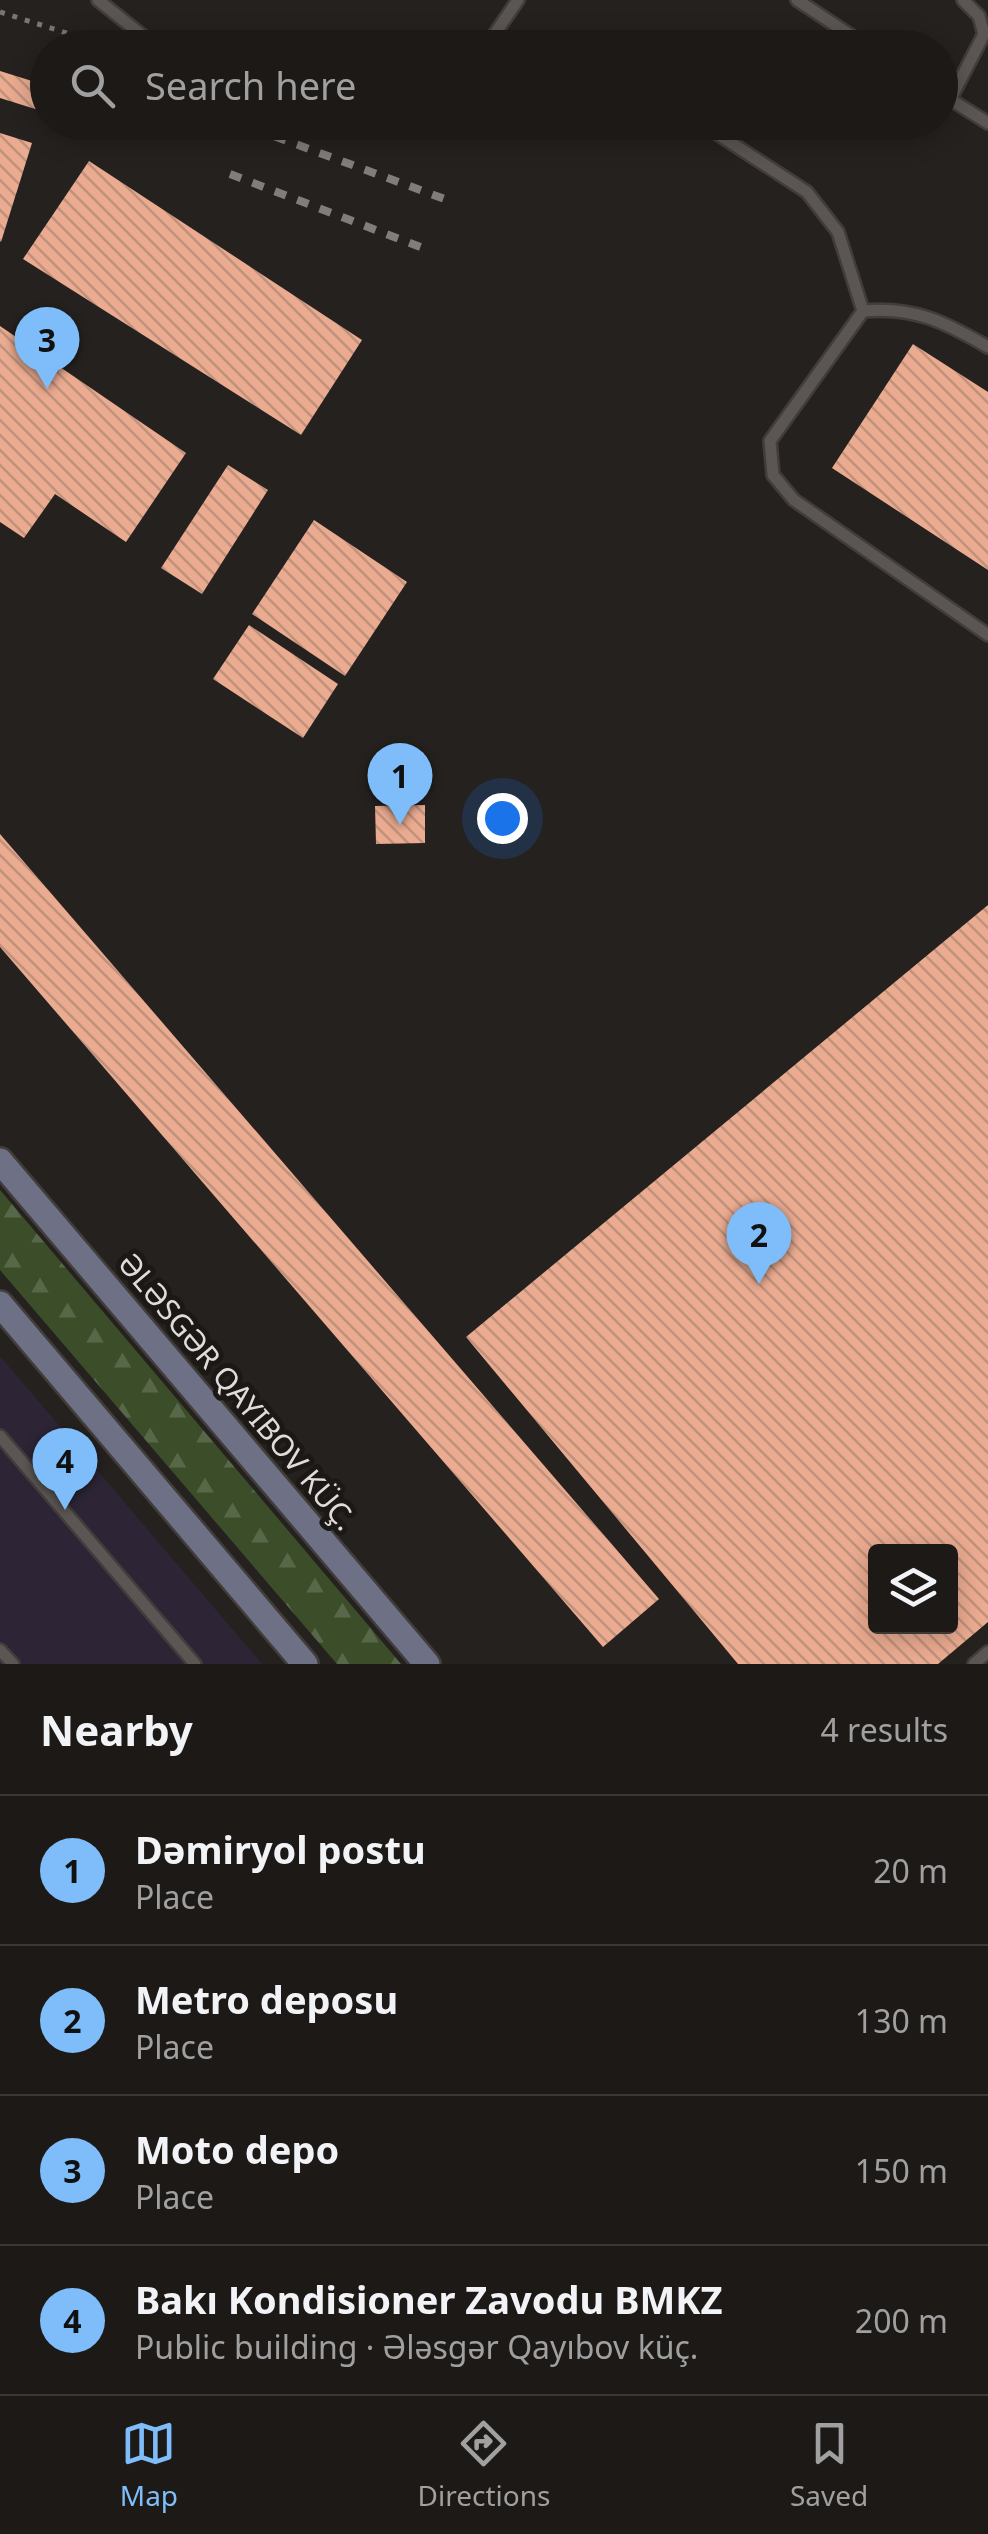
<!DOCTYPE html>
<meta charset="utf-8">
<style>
:root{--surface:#1c1917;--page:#292624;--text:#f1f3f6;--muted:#a0a0a1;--line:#3a3836;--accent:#7ebdf9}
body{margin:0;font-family:"Noto Sans",sans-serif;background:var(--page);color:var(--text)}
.controls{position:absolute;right:30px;bottom:30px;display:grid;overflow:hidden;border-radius:10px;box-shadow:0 5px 25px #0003}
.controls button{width:90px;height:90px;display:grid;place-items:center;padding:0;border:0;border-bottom:2px solid var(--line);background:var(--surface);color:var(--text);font:50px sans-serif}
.you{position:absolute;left:502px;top:818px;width:35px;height:35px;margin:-25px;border:8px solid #fff;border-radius:50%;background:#1a73e8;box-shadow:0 0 0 15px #1a73e833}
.badge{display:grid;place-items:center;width:65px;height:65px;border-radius:50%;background:var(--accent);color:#111;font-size:32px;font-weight:700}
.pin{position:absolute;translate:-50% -82px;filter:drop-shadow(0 2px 5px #0008)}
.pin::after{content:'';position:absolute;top:52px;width:35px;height:30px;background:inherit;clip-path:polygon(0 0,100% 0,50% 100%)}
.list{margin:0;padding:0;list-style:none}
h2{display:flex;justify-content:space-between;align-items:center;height:130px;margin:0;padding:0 40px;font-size:42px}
h2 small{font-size:32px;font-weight:400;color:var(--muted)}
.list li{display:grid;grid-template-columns:65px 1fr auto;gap:30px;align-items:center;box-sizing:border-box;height:150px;padding:0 40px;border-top:2px solid var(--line)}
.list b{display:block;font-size:38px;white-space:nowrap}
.list p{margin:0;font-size:32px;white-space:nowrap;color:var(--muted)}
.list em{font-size:32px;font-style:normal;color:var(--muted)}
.icon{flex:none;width:55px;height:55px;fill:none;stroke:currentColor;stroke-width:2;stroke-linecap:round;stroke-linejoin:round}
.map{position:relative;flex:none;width:988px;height:1664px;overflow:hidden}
.search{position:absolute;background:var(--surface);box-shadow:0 5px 25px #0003;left:30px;right:30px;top:30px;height:110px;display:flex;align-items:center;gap:25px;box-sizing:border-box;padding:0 35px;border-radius:55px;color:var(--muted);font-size:38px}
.sheet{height:730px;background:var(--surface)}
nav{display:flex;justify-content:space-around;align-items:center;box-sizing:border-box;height:140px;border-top:2px solid var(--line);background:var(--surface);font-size:28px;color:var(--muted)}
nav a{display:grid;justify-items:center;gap:5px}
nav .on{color:var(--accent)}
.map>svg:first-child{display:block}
.industrial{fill:#2d2535}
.forest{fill:url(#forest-firs)}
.building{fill:url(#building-back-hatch);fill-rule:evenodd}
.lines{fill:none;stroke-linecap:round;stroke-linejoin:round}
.lane-casing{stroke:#403d3b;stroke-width:16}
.secondary-casing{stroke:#403d3b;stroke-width:30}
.path{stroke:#797573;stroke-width:5;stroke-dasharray:5 8;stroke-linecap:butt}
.lane{stroke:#5b5653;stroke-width:11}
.secondary{stroke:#6e7086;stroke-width:25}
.rail{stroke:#807d7b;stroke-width:8;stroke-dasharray:12 12;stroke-linecap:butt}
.labels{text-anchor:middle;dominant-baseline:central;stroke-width:10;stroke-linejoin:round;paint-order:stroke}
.street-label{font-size:30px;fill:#dfdcda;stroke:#1c1816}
</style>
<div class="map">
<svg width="988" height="1664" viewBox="0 0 988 1664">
<defs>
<pattern id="forest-firs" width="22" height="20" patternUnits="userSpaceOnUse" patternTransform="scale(2.5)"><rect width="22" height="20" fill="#3b4e29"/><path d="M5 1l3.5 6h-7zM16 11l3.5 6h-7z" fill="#576747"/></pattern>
<pattern id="building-back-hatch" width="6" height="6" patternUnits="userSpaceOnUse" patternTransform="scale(2.5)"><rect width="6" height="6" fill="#eaab90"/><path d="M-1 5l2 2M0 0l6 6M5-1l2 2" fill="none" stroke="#c0917c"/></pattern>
</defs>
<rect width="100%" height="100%" fill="#25211f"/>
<!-- industrial -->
<path class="industrial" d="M0,1356L262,1664H0Z"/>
<!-- forest -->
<path class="forest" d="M0,1190L401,1664H337L0,1270Z"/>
<!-- building -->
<g class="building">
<path d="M0,71L48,86V113L0,98Z"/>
<path d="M0,133L32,143L1,242L0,241Z"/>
<path d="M89,161L362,340L301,435L23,259Z"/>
<path d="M0,326L186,453L126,542L55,494L24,538L0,522Z"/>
<path d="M913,344L988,392V570L832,468Z"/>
<path d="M228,465L268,490L202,594L161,568Z"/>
<path d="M314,520L407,582L345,676L252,614Z"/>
<path d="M249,625L338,684L303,738L213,679Z"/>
<path d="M425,805V843L376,844L375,806Z"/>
<path d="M0,834L659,1599L603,1647L0,947Z"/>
<path d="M988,905V1622L938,1664H738L466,1337ZM876,1552H950V1626H876Z"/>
</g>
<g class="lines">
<!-- lane casing -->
<g class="lane-casing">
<g id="lane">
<path d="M98,0L158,48"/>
<path d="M797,0L870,48"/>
<path d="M485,48L518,0"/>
<path d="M940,93L988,123"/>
<path d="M950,100L984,34L979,16L963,0"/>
<path d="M699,122L807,192L838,232L863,311L770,441L773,475L794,500L988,635"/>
<path d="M863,311C913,306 945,322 988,347"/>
<path d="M0,1436L195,1664"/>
<path d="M0,1650L13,1664"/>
<path d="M974,1664L988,1652"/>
</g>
</g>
<!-- secondary casing -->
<g class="secondary-casing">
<g id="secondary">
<path d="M0,1161L427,1664"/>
<path d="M0,1304L305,1664"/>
</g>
</g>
<!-- path -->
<path class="path" d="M0,12L114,48"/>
<!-- lane -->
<use href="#lane" class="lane"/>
<!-- secondary -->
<use href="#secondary" class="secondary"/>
<!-- rail -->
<g class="rail">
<path d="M252,128L450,201"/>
<path d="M230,174L428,250"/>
</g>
</g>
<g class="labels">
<!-- street labels -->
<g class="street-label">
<text transform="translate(238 1391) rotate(50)">ƏLƏSGƏR QAYIBOV KÜÇ.</text>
</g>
</g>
</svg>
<div class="controls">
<button><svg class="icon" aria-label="layers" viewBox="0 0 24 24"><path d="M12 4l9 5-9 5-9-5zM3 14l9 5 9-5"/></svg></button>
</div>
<div class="you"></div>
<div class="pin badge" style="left:400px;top:825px">1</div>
<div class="pin badge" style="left:759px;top:1284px">2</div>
<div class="pin badge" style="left:47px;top:389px">3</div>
<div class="pin badge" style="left:65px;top:1510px">4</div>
<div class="search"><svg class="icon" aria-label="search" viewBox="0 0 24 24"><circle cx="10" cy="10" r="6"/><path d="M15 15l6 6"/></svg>Search here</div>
</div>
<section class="sheet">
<h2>Nearby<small>4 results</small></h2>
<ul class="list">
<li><span class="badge">1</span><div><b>Dəmiryol postu</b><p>Place</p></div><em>20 m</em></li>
<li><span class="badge">2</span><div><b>Metro deposu</b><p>Place</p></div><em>130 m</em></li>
<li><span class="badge">3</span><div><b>Moto depo</b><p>Place</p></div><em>150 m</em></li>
<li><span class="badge">4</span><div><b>Bakı Kondisioner Zavodu BMKZ</b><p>Public building · Ələsgər Qayıbov küç.</p></div><em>200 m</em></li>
</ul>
</section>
<nav>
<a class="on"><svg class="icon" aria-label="map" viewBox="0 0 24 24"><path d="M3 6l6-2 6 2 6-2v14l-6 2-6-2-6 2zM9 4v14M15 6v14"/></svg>Map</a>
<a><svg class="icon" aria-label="directions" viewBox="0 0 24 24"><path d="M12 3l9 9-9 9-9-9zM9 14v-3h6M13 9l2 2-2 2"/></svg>Directions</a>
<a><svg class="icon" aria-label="saved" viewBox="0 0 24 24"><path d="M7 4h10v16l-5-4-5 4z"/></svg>Saved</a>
</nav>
